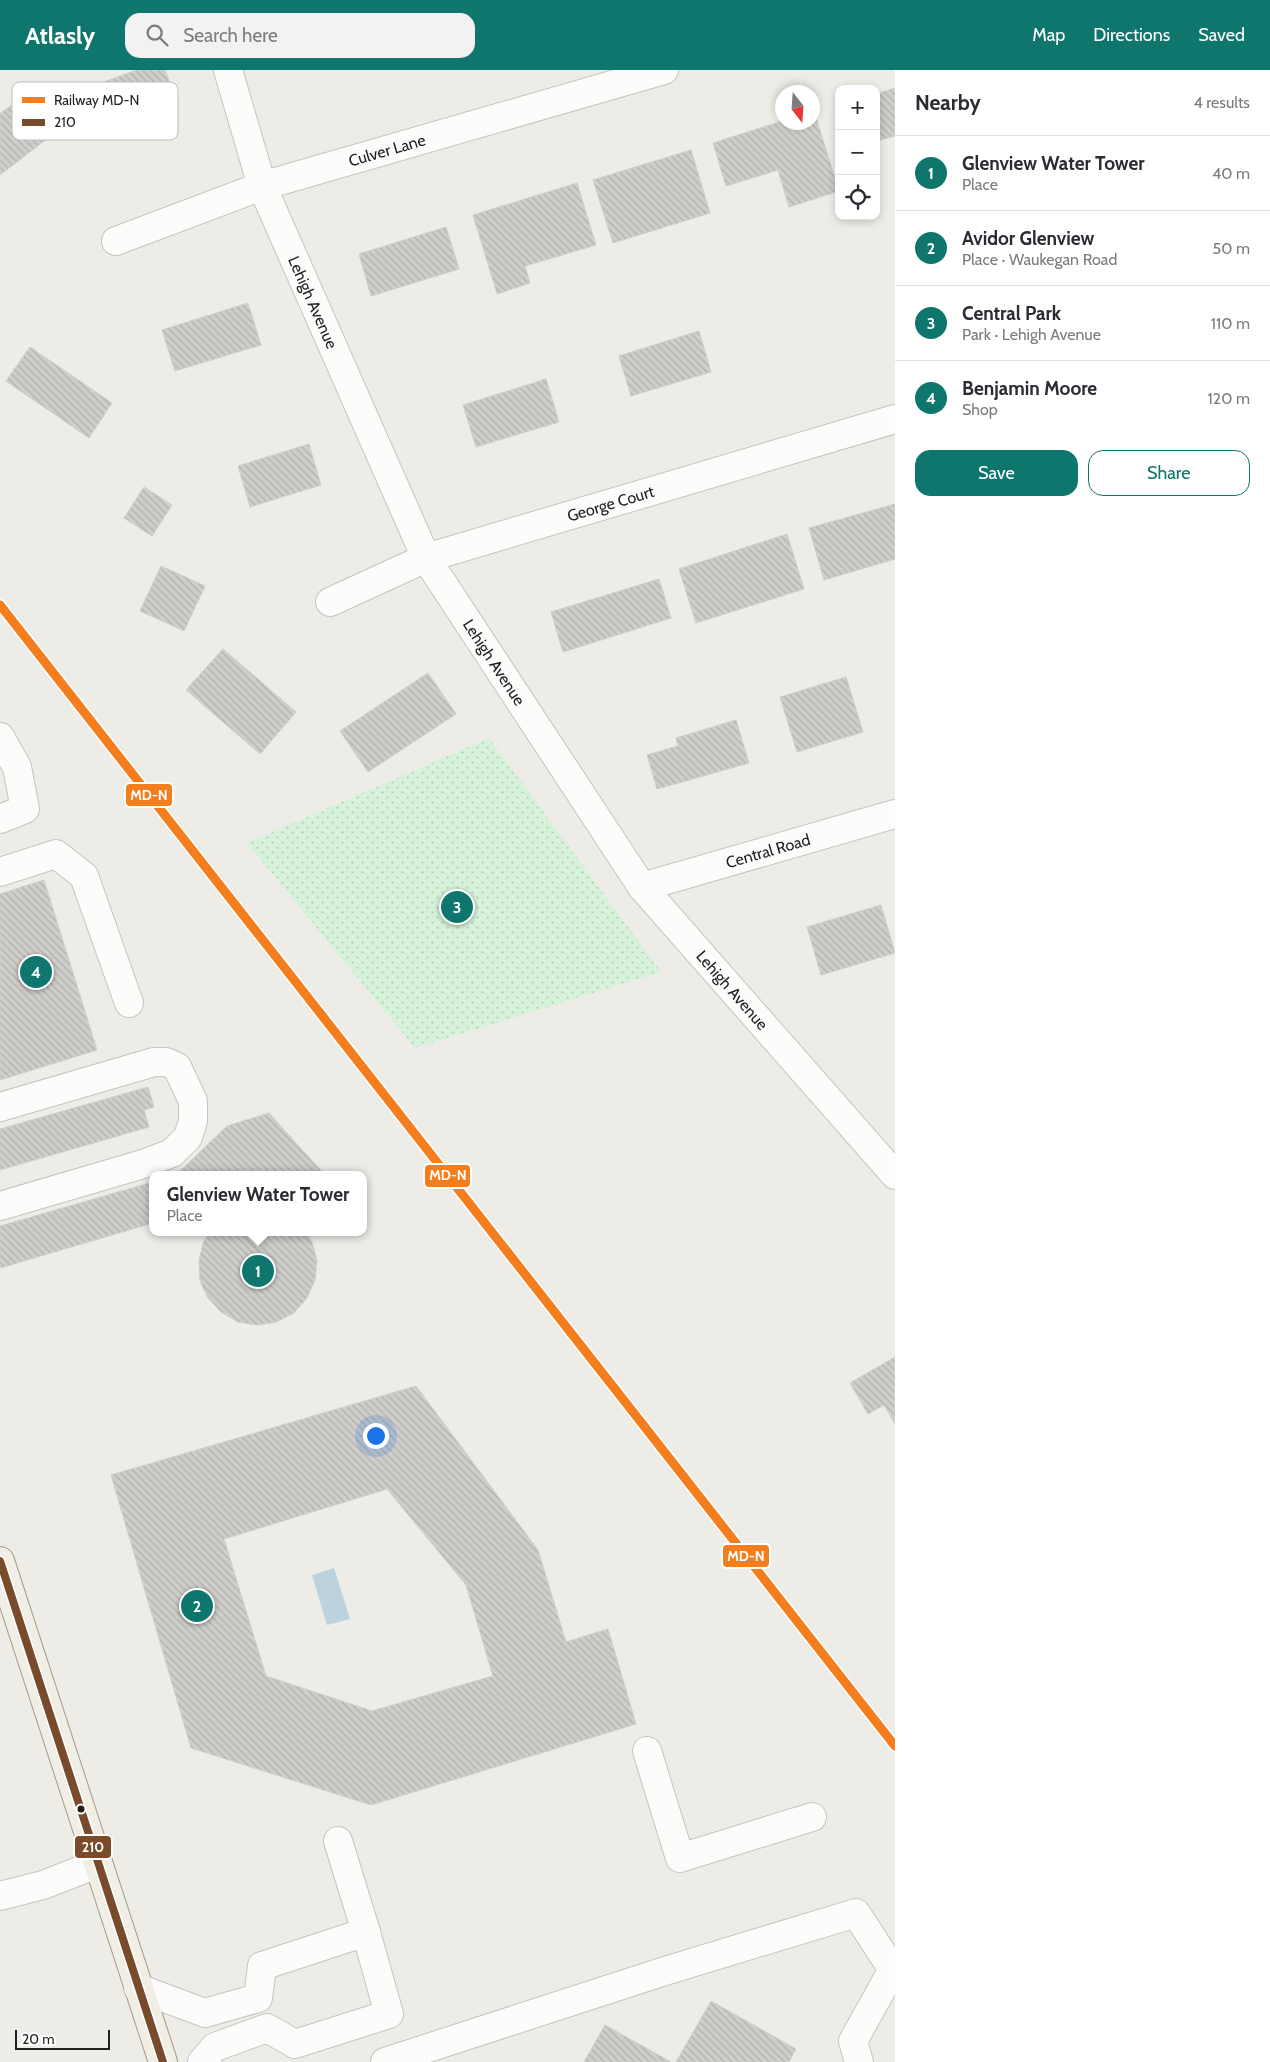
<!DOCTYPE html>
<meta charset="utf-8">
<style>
:root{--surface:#fff;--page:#f2f2f3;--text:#2b2b33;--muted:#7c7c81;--line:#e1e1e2;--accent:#0f766e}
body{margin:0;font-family:Cabin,sans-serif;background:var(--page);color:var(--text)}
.controls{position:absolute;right:15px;top:15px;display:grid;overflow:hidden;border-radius:10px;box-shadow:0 2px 8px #0003}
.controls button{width:45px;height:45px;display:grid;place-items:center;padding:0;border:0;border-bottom:1px solid var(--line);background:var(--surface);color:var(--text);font:25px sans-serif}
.compass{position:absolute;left:775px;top:15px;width:45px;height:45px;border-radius:50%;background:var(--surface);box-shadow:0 2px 8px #0003;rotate:163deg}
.scale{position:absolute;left:15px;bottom:12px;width:95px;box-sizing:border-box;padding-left:5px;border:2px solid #1f1f1f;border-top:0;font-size:14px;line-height:18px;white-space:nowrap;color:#1f1f1f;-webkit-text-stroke:4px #fff;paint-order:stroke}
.you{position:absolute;left:375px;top:1365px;width:18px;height:18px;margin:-12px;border:4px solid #fff;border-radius:50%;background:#1a73e8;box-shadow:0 0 0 8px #1a73e833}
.badge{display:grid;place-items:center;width:32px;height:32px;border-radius:50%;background:var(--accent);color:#fff;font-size:16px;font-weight:700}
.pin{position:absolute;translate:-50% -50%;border:2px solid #fff;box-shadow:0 1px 5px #0006}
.popup{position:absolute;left:149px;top:1101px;width:218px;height:65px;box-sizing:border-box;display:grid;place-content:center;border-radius:10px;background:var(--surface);filter:drop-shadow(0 1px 4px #0005);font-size:16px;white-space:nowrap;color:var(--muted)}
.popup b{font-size:19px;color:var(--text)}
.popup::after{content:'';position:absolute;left:50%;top:100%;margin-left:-10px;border:10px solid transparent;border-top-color:var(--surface)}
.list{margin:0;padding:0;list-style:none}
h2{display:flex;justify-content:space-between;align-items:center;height:65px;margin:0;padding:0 20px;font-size:21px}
h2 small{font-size:16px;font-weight:400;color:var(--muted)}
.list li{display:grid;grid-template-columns:32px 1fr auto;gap:15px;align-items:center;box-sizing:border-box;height:75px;padding:0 20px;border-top:1px solid var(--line)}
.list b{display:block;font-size:19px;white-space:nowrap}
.list p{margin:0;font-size:16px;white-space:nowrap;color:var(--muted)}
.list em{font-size:16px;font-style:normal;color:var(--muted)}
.actions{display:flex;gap:10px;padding:15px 20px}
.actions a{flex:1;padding:11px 0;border:1px solid var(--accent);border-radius:15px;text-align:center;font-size:18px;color:var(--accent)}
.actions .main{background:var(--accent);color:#fff}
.icon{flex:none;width:28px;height:28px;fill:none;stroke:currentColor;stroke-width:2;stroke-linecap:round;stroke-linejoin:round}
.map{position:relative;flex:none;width:895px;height:1992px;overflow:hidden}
header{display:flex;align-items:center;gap:30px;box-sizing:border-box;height:70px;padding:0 25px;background:var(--accent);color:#fff}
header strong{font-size:24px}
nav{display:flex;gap:28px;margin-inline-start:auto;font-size:18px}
.search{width:350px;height:45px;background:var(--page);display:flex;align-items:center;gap:12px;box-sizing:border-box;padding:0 18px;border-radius:15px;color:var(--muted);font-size:19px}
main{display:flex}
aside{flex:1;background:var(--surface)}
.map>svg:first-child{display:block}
.park{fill:url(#park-dots)}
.water{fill:#bdd2df}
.building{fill:url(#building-back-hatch);stroke:#d0cec9;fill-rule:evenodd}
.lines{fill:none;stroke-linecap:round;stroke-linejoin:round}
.minor-casing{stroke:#c4c4c2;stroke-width:30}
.major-casing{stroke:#a29d85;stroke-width:30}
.minor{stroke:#fcfcfb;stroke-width:28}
.major{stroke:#f0eee5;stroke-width:28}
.bus-1-casing{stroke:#fff;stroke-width:11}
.bus-1{stroke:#7a4b2a;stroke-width:8}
.rail-1-casing{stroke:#fff;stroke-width:12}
.rail-1{stroke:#f47d1d;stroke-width:9}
.bus-dot{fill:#1f1f1f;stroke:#fff;stroke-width:2}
.labels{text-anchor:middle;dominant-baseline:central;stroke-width:4;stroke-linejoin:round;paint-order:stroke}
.street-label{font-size:16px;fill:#1f1f1f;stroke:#fff}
.key{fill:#fff;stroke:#bcbcbc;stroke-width:1}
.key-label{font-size:14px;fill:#1f1f1f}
.line-badge{stroke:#fff;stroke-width:2}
.badge-label{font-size:14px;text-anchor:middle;font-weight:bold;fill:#fff}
</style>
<header>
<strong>Atlasly</strong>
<div class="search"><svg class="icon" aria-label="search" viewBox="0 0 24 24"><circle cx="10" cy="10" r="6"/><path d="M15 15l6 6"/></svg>Search here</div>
<nav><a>Map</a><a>Directions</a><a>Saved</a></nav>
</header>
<main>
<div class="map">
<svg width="895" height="1992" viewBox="0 0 895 1992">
<defs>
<pattern id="park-dots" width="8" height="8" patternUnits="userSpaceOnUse" patternTransform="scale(1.25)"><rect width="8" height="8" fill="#d6f2db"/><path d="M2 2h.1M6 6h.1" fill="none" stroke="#b7cfbc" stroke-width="1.8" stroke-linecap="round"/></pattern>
<pattern id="building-back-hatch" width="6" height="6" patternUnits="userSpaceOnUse" patternTransform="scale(1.25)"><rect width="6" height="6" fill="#d0ceca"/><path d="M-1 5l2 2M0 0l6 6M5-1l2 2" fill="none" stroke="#b2b0ad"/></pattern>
</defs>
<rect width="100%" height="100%" fill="#edece7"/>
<!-- park -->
<path class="park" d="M489,668L661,902L415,978L247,773Z"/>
<!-- water -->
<path class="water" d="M334,1498L350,1549L327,1555L312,1505Z"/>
<!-- building -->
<g class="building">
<path d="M137,0H165L178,35L94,65L78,21Z"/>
<path d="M895,18V66L876,71V24Z"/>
<path d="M18,30L48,68L0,105V44Z"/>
<path d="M814,41L839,121L789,137L778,100L726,116L713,73L782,51L812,52Z"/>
<path d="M691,80L710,143L613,173L593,110Z"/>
<path d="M577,113L596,175L525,196L530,213L497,224L473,145Z"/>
<path d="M446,157L459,199L371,226L359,184Z"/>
<path d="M248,233L261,275L175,301L162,260Z"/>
<path d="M699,261L711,302L631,326L619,286Z"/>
<path d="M30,277L112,333L89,368L6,311Z"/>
<path d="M546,309L559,352L476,377L463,335Z"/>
<path d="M309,374L321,415L250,437L238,396Z"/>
<path d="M144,417L172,435L152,466L124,448Z"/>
<path d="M895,434V489L824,510L809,458Z"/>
<path d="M787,464L804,519L696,553L679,499Z"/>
<path d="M161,496L205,516L184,561L140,541Z"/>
<path d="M659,509L671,548L563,582L551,542Z"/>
<path d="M223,579L296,642L260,684L186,620Z"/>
<path d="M428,603L456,644L368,702L340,661Z"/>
<path d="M846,607L863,662L797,682L780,627Z"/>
<path d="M736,650L749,693L657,719L647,685L678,676L676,668Z"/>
<path d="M44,810L97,980L0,1010V824Z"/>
<path d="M881,835L895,883L821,905L807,857Z"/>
<path d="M148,1017L154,1037L144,1040L149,1057L0,1100V1059Z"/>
<path d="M269,1043L324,1104L176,1105L227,1056Z"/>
<path d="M153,1112V1153L0,1198V1156Z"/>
<path d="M210,1162H306L312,1172L317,1191L315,1210L307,1228L294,1243L276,1252L257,1255L238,1252L221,1242L208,1228L200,1211L199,1191L203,1173Z"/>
<path d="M895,1287V1354L884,1335L868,1344L850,1313Z"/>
<path d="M416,1316L538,1480L566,1572L608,1559L636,1654L371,1735L191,1678L111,1405ZM387,1419L466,1515L493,1606L372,1641L266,1606L224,1469Z"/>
<path d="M711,1931L796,1979L789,1992H676Z"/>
<path d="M605,1955L671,1992H584Z"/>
</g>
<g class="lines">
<!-- minor casing -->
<g class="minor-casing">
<g id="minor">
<path id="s1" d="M228,0L262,116L426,488L642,817L895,1105"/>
<path id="s2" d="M116,171L262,116L664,0"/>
<path id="s3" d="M330,532L426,488L895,349"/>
<path d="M0,667L17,697L25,739L0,749"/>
<path d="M0,802L56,784L84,806L129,933"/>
<path id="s4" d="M642,817L895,744"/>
<path d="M0,1037L154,992H166L177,997L193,1031V1051L188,1067L172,1083L143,1094L0,1136"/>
<path d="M647,1681L680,1788L812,1747"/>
<path d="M338,1771L366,1862"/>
<path d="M0,1826L43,1815L97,1794"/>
<path d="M138,1918L205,1943L258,1928L262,1896L366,1862L389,1944L295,1974L267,1958L215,1977L202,1992"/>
<path d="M385,1992L665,1901L856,1843L895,1903"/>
<path d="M859,1992L853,1971L892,1901"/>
</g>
</g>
<!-- major casing -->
<g class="major-casing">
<path id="major" d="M0,1491L163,1992"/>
</g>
<!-- minor -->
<use href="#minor" class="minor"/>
<!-- major -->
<use href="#major" class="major"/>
<!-- bus-1 casing -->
<g class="bus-1-casing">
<path id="bus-1" d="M0,1491L163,1992"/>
</g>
<!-- bus-1 -->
<use href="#bus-1" class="bus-1"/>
<!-- rail-1 casing -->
<g class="rail-1-casing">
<path id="rail-1" d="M0,535L895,1676"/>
</g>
<!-- rail-1 -->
<use href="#rail-1" class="rail-1"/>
</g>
<!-- markers -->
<circle class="bus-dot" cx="81" cy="1739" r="4.5"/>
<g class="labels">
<!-- street labels -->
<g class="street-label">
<text stroke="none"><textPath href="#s2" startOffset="286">Culver Lane</textPath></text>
<text stroke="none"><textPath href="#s1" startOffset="248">Lehigh Avenue</textPath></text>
<text stroke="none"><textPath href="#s3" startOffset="298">George Court</textPath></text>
<text stroke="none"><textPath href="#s1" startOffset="652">Lehigh Avenue</textPath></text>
<text stroke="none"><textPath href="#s4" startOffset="131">Central Road</textPath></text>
<text stroke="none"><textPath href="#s1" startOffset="1058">Lehigh Avenue</textPath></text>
</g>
</g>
<!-- legend -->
<rect x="12" y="12" width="166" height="58" rx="8" class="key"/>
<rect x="22" y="27" width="23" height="6" fill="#f47d1d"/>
<rect x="22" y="49" width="23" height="7" fill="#7a4b2a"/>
<g class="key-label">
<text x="54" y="35">Railway MD-N</text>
<text x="54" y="57">210</text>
</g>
<g class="line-badge">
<rect x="125" y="713" width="48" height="24" rx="5" fill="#f47d1d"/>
<rect x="424" y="1094" width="47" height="24" rx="5" fill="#f47d1d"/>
<rect x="722" y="1474" width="48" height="24" rx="5" fill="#f47d1d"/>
<rect x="74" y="1765" width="38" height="24" rx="5" fill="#7a4b2a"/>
</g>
<g class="badge-label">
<text x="149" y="730">MD-N</text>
<text x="448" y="1110">MD-N</text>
<text x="746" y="1491">MD-N</text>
<text x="93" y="1782">210</text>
</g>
</svg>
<div class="controls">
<button>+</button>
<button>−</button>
<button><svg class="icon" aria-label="locate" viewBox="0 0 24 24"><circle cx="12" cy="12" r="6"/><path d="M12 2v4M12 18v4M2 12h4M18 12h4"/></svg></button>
</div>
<svg class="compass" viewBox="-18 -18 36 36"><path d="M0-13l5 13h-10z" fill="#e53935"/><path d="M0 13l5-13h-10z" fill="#7c7c81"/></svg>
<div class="scale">20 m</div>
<div class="you"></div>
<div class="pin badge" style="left:258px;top:1201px">1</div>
<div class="popup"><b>Glenview Water Tower</b>Place</div>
<div class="pin badge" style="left:197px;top:1536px">2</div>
<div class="pin badge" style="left:457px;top:837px">3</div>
<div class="pin badge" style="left:36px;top:902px">4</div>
</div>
<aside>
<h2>Nearby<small>4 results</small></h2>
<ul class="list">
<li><span class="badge">1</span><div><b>Glenview Water Tower</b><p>Place</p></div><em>40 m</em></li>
<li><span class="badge">2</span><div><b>Avidor Glenview</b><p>Place · Waukegan Road</p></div><em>50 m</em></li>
<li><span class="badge">3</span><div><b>Central Park</b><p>Park · Lehigh Avenue</p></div><em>110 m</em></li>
<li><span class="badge">4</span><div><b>Benjamin Moore</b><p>Shop</p></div><em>120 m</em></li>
</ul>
<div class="actions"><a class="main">Save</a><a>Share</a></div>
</aside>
</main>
